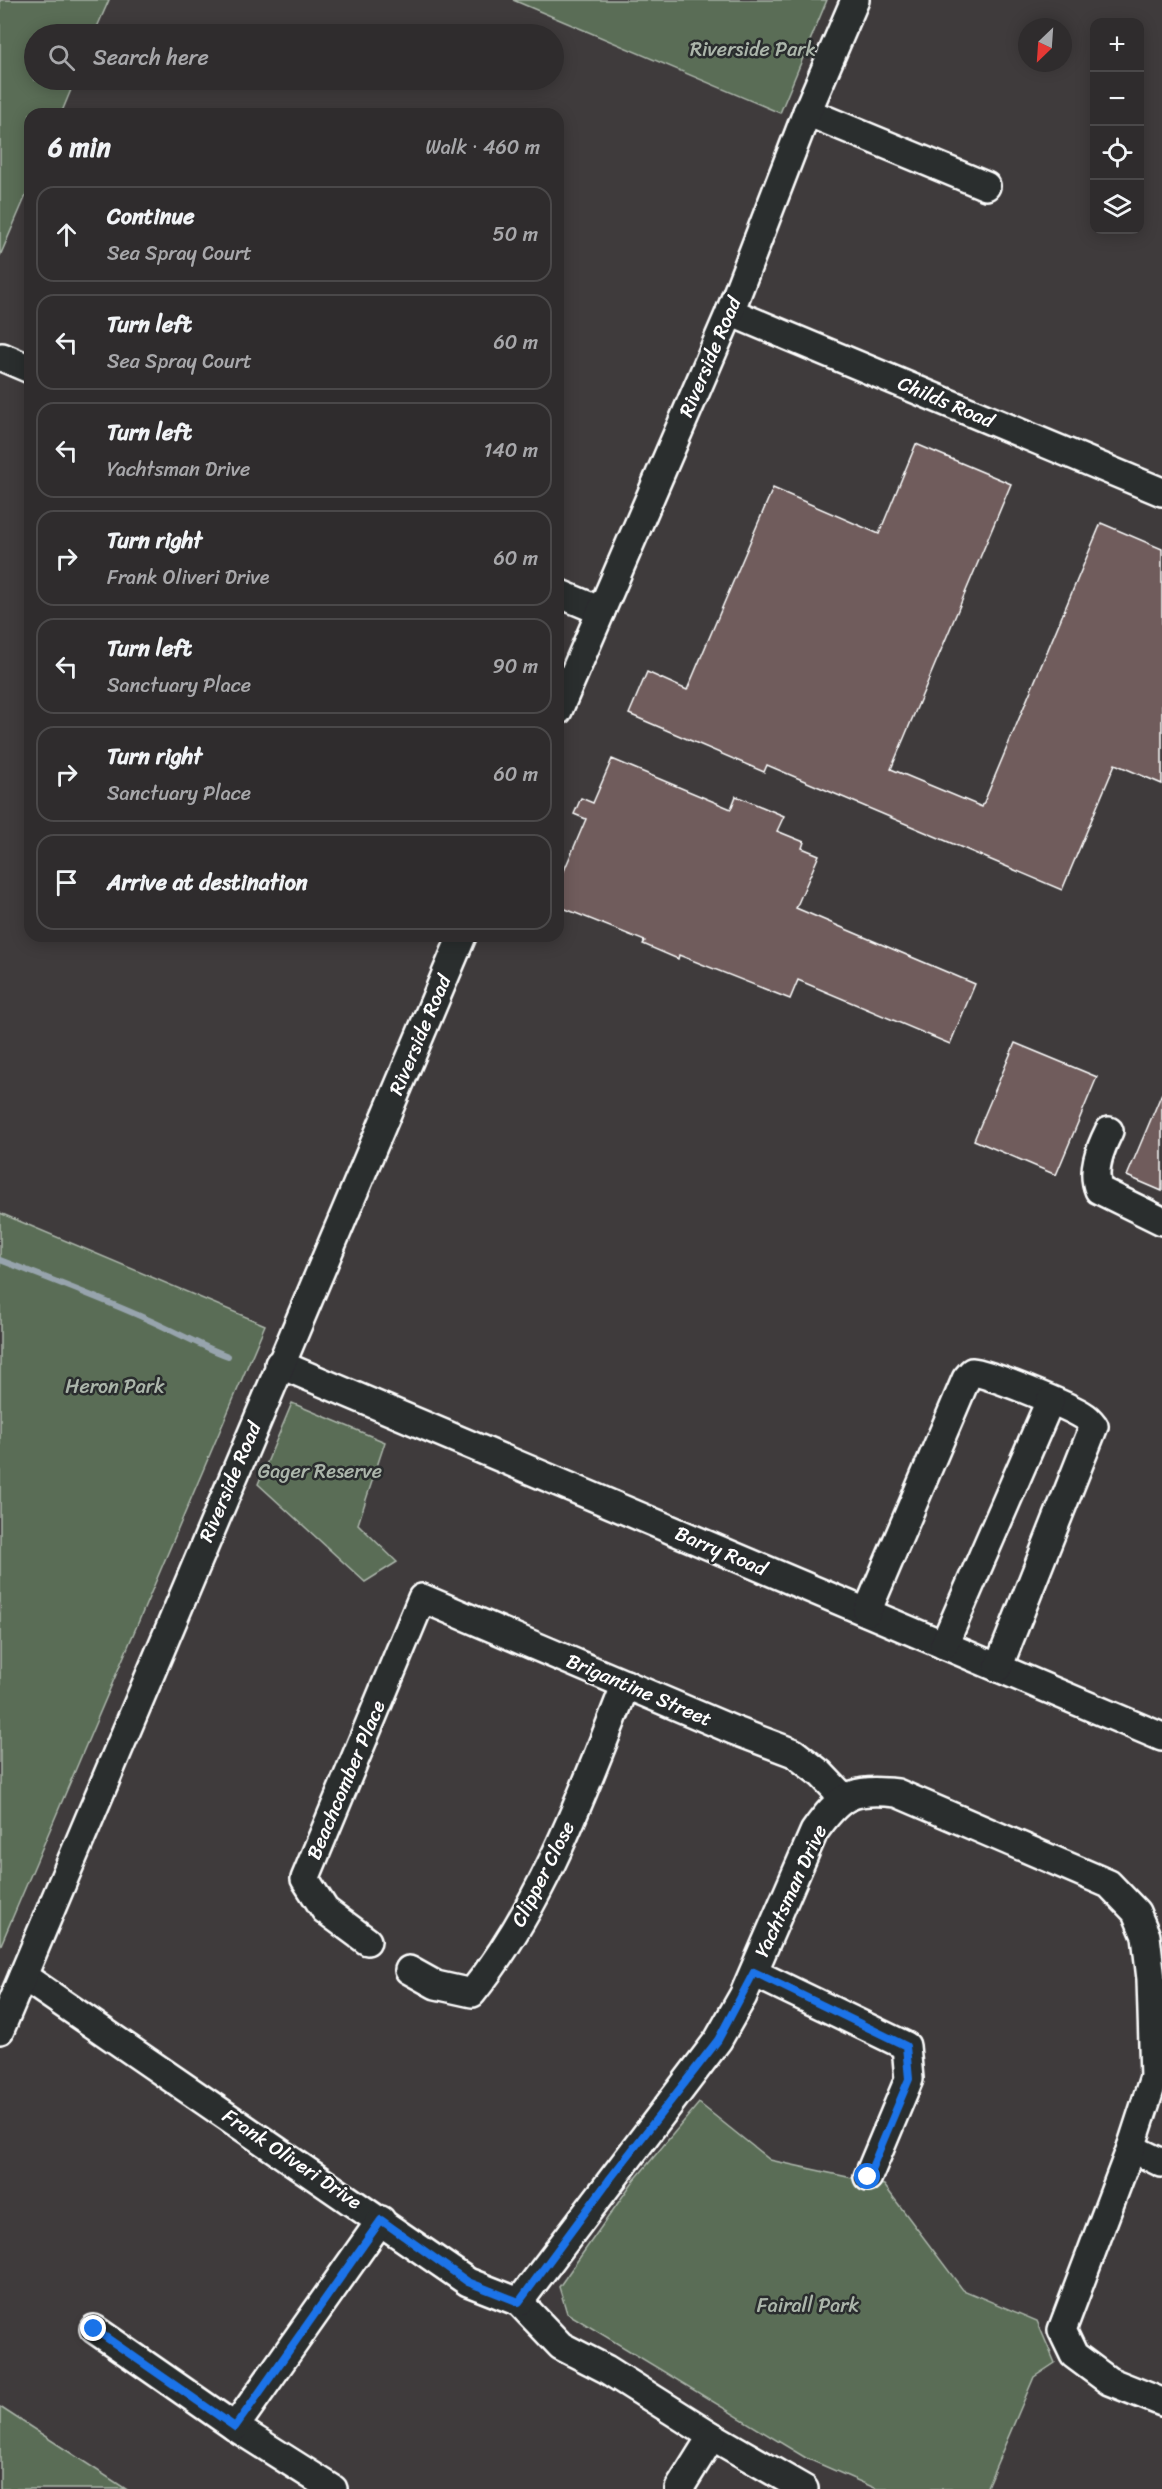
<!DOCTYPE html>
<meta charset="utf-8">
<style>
:root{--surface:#2f2c2d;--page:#3b3839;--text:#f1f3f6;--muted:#a7a7aa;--line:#4a4849}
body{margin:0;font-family:Sriracha,sans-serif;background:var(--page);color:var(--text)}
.controls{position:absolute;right:18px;top:18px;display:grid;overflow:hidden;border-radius:12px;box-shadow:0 3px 15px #0003}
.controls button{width:54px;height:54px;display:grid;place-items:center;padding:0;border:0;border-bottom:2px solid var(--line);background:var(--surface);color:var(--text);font:30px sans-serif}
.compass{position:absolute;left:1018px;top:18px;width:54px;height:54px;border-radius:50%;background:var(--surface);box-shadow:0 3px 15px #0003;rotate:205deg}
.stop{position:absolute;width:18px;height:18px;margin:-14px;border:4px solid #1a73e8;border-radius:50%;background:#fff}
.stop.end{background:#1a73e8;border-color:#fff;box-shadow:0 2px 6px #0008}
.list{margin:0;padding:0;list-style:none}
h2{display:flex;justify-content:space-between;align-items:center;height:78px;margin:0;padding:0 24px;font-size:26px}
h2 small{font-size:20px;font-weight:400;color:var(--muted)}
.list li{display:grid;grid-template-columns:39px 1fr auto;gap:18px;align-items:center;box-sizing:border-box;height:96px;margin:0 12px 12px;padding:0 12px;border:2px solid var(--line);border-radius:18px}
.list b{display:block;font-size:22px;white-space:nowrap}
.list p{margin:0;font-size:20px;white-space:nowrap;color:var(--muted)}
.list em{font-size:20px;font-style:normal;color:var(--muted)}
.icon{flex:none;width:33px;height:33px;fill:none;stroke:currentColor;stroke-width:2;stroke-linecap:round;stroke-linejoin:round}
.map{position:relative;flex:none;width:1162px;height:2489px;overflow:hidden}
.search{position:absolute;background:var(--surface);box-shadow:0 3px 15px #0003;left:24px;top:24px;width:540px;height:66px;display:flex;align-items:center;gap:15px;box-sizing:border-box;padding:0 21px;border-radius:33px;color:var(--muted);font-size:22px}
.panel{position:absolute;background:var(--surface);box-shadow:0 3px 15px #0003;left:24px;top:108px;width:540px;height:834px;border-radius:18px}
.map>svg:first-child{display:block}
.green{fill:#5a6d57;stroke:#acb6ab;stroke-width:1.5}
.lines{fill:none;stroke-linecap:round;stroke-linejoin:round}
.stream{stroke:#97a4ad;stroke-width:6}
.building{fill:#6f5c5b;stroke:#fff;stroke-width:1.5}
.minor-casing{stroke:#fff;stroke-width:32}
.minor{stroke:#2a2d2e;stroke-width:27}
.route{stroke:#1a73e8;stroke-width:8}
.labels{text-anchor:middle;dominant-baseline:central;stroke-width:5;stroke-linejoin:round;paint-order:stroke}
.park-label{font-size:20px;fill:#acb6ab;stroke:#2a2d2e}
.street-label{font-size:20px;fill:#fff;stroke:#2a2d2e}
</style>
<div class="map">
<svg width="1162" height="2489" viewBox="0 0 1162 2489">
<rect width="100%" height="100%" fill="#3f3b3c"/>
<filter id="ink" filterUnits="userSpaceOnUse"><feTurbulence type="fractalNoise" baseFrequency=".0167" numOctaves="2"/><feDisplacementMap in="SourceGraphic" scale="12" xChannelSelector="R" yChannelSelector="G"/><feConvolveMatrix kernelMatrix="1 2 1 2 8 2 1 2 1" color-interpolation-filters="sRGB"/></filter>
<g filter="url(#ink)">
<!-- green -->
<g class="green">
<path d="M0,0H109L94,34H34V80H75L61,114H30V186L0,256Z"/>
<path d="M513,0H827L780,113Z"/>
<path d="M0,1213L265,1325L0,1947Z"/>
<path d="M292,1403L385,1442L358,1524L397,1562L365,1582L258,1484Z"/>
<path d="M699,2103L770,2160L884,2185L963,2290L1037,2321L1055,2363L1034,2377L986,2489H877L806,2458L567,2313L559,2287L632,2183Z"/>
<path d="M0,2407L126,2489H0Z"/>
</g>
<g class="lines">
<!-- stream -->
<path class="stream" d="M0,1260C50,1279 100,1298 149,1320C176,1332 201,1346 228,1356"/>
</g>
<!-- building -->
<g class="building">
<path d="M916,444L1011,484L891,769L982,807L1101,523L1162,549V784L1115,764L1062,890L767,765L764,772L629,714L647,672L687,690L773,488L879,534Z"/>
<path d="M612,759L731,809L736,796L784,816L777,831L804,842L802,848L819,855L796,908L975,984L950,1044L798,980L790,999L679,955L678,959L643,944L645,941L558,906V885L586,819L574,814L581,798L593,803Z"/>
<path d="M1015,1043L1097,1077L1056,1175L974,1140Z"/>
<path d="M1162,1093V1191L1127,1176Z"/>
</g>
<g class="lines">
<!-- minor casing -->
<g class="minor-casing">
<g id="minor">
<path d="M807,112L986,186"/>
<path d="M730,312L1162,492"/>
<path d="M2,357L30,369"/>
<path d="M558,593L601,611"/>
<path d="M558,711L730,312L807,112L855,0"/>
<path d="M1109,1131C1100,1149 1091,1171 1099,1190L1162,1221"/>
<path d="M279,1364L1162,1737"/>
<path d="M867,1612L966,1379L972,1372C988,1373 1069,1406 1084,1416C1088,1418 1091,1422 1094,1426L998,1668"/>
<path d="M944,1645L1050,1401"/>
<path d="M367,1941L325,1910L305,1879L422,1598L733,1730L794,1753L821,1774L844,1798"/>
<path d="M409,1970L436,1985L472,1993C544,1903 584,1790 626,1684"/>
<path d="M754,1973L906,2046L909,2079L868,2177"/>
<path d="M23,1976L468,2282L519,2302L561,2346L606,2369L712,2436L804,2489"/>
<path d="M0,2030L462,936"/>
<path d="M1131,2148L1162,2163"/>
<path d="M519,2302L718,2040L743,1996L814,1832C840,1795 852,1788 897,1793L1109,1884L1136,1912L1146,1936L1151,1979L1154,2077L1131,2148L1062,2330L1074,2355L1109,2381L1162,2402"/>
<path d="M94,2329L235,2427L333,2489"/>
<path d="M235,2427L381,2220"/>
<path d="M679,2489L712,2436"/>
</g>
</g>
<!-- minor -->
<use href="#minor" class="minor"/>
</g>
</g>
<g class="lines" filter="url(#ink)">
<!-- route -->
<path class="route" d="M94,2329L235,2427L381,2220L468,2282L519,2302L609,2180L718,2040L754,1972L906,2046L909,2079L868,2177"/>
</g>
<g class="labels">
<!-- park labels -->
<g class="park-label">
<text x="753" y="49">Riverside Park</text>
<text x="115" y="1386">Heron Park</text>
<text x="320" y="1471">Gager Reserve</text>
<text x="808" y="2305">Fairall Park</text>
</g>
<!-- street labels -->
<g class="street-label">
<text transform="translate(710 357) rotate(-67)">Riverside Road</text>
<text transform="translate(946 402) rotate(23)">Childs Road</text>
<text transform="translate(420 1035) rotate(-67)">Riverside Road</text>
<text transform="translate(230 1482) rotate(-67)">Riverside Road</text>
<text transform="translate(721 1551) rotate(23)">Barry Road</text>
<text transform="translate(639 1690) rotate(23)">Brigantine Street</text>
<text transform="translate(346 1780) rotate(-67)">Beachcomber Place</text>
<text transform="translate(543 1874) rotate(-63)">Clipper Close</text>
<text transform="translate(791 1891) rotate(-65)">Yachtsman Drive</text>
<text transform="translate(292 2159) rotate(34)">Frank Oliveri Drive</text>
</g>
</g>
</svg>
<div class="controls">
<button>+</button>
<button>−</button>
<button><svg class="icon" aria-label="locate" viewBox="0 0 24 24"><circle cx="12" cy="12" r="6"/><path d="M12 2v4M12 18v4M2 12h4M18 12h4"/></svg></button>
<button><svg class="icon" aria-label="layers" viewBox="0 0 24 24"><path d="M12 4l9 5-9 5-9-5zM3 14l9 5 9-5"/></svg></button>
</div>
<svg class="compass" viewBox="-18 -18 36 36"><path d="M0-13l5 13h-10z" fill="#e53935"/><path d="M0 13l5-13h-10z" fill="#a7a7aa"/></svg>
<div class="stop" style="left:868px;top:2177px"></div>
<div class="stop end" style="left:94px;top:2329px"></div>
<div class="search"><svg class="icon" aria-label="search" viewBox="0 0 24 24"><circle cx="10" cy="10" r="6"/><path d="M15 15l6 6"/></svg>Search here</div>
<section class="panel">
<h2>6 min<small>Walk · 460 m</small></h2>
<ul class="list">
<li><svg class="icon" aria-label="ahead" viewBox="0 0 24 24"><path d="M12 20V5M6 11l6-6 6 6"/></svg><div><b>Continue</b><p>Sea Spray Court</p></div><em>50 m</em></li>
<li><svg class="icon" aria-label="left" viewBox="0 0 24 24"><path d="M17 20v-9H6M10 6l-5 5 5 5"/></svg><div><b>Turn left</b><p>Sea Spray Court</p></div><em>60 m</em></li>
<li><svg class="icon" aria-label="left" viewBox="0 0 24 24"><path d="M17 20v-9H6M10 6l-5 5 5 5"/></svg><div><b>Turn left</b><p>Yachtsman Drive</p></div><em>140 m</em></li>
<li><svg class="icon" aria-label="right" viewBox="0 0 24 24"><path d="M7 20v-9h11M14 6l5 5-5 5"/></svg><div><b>Turn right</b><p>Frank Oliveri Drive</p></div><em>60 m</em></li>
<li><svg class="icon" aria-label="left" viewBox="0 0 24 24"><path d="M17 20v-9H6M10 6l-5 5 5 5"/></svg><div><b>Turn left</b><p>Sanctuary Place</p></div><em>90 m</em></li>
<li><svg class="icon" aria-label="right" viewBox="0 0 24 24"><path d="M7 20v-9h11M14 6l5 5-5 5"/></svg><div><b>Turn right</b><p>Sanctuary Place</p></div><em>60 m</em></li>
<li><svg class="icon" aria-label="arrive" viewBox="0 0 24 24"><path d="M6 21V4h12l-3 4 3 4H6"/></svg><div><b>Arrive at destination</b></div></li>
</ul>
</section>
</div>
